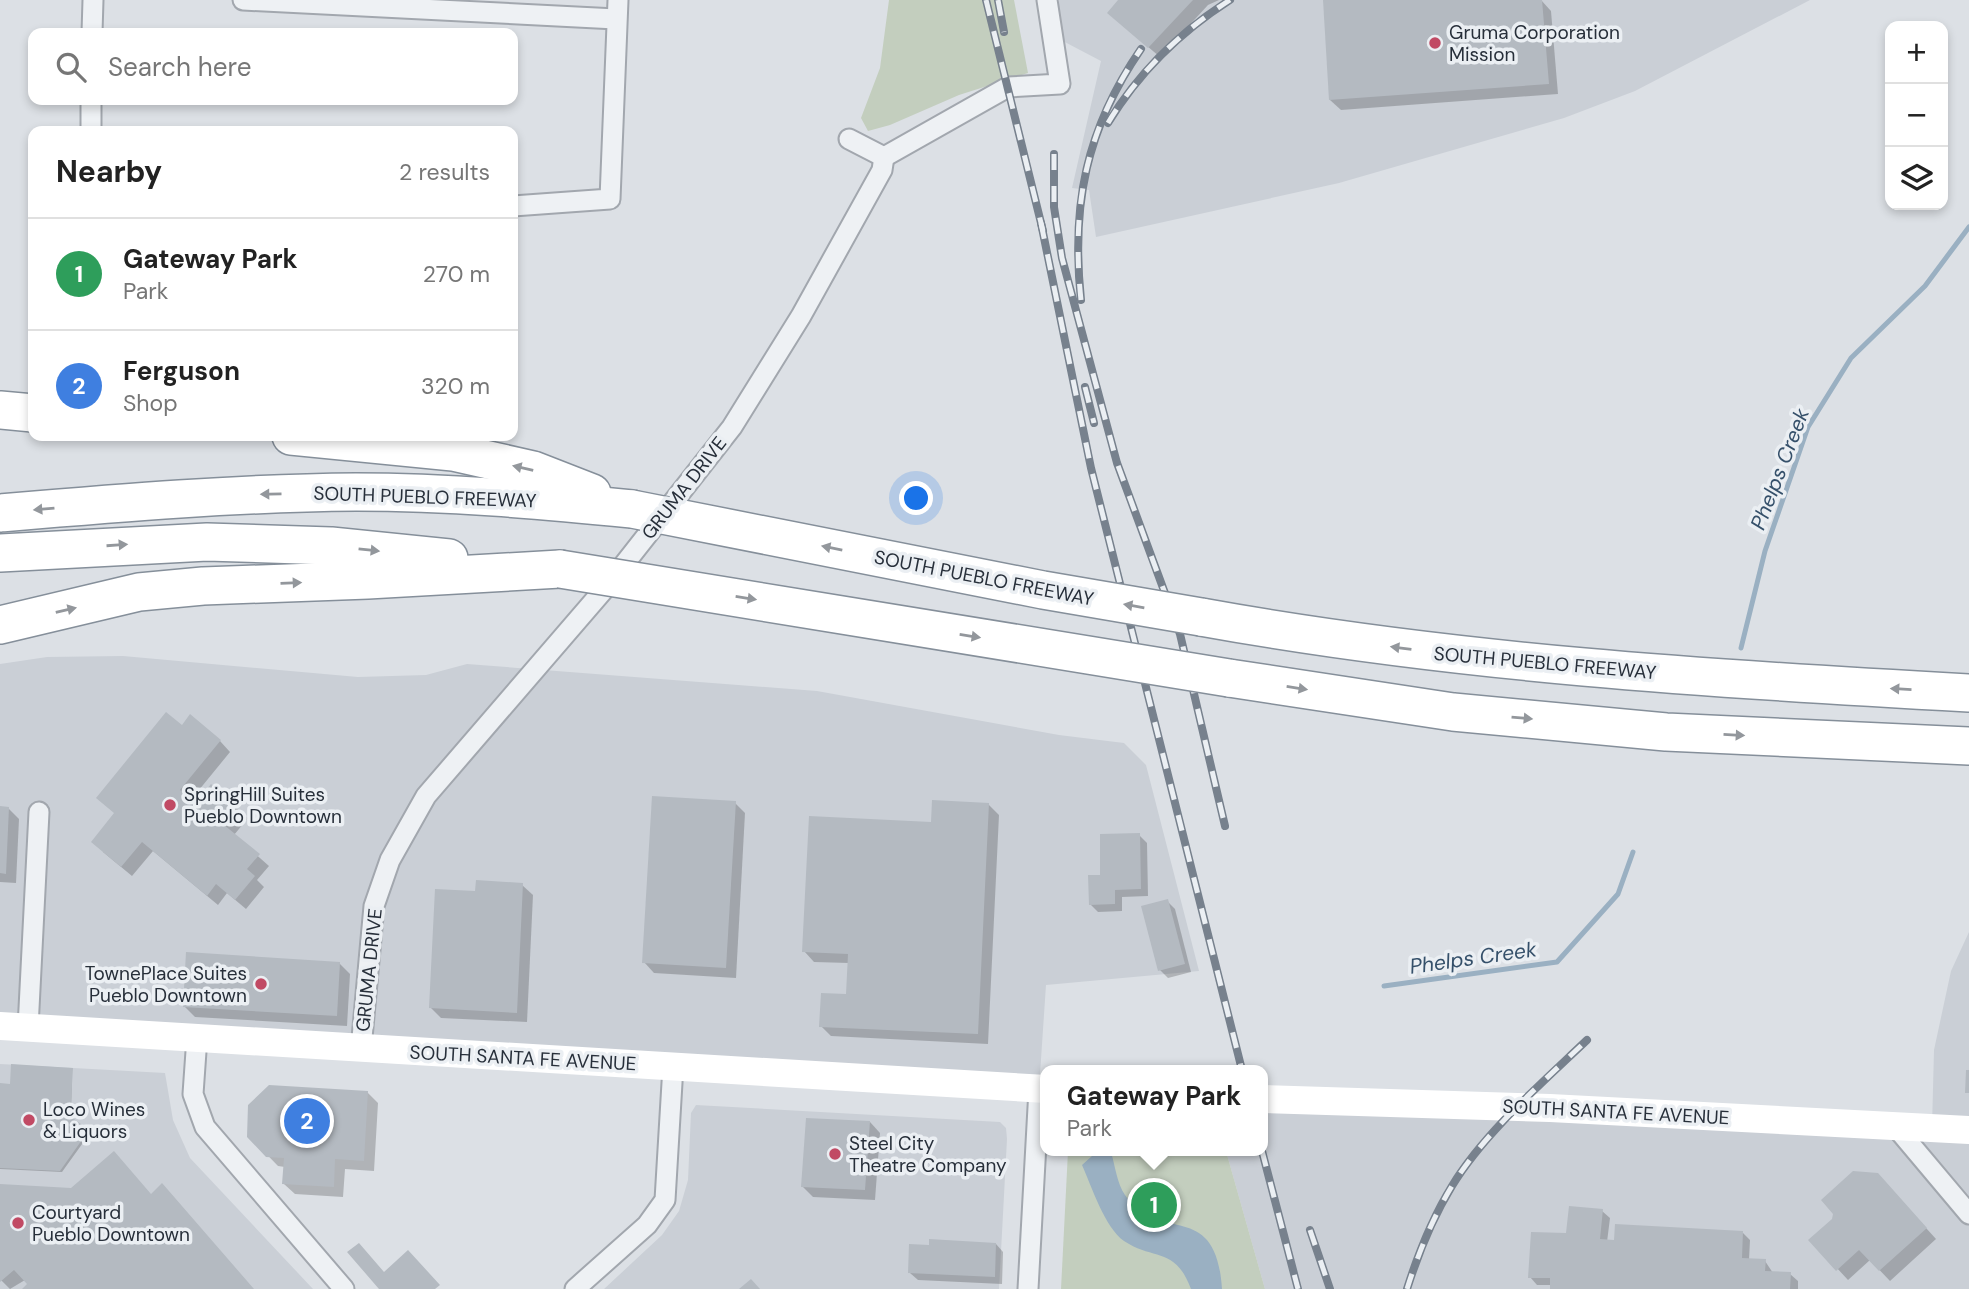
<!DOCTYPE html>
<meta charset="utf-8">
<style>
:root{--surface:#fff;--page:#f2f2f2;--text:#222;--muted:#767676;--line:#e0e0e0;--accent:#c14a64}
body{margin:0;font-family:"DM Sans",sans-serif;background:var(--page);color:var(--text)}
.controls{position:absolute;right:21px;top:21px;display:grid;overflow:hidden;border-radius:14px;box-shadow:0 4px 10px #0003}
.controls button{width:63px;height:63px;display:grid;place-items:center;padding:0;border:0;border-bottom:2px solid var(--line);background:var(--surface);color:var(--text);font:35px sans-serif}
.you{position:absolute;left:917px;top:499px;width:24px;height:24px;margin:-18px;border:5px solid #fff;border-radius:50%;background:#1a73e8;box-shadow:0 0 0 10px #1a73e833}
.badge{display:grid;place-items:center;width:46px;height:46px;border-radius:50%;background:var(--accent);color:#fff;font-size:23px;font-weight:700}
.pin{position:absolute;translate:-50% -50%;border:4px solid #fff;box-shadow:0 2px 7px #0006}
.popup{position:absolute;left:1040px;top:1065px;width:228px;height:91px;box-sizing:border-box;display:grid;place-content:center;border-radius:14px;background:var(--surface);filter:drop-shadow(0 2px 5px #0005);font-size:23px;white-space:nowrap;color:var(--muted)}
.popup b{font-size:26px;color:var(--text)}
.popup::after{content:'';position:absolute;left:50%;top:100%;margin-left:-14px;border:14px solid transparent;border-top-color:var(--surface)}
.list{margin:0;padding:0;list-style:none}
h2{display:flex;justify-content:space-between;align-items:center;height:91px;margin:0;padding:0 28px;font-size:30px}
h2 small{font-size:23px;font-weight:400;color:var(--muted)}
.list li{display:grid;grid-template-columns:46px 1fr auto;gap:21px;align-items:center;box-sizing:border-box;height:112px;padding:0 28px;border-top:2px solid var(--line)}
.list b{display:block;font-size:26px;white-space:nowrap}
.list p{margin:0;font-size:23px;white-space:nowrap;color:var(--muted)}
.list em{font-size:23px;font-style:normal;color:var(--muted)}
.icon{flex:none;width:38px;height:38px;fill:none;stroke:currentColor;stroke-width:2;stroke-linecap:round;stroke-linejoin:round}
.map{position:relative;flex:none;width:1969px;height:1289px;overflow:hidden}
.search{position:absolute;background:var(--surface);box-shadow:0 4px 10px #0003;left:28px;top:28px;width:490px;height:77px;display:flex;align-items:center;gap:18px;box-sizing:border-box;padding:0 24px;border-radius:14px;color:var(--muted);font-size:26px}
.panel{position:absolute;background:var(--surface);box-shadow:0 4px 10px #0003;left:28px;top:126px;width:490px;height:315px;border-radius:14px}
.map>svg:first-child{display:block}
.built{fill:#cacfd6}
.green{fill:#c3cebe}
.water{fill:#9ab0c2}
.shadow{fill:#0003}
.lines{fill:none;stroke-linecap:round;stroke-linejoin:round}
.stream{stroke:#9ab0c2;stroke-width:5}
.building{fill:#b4bac1}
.minor-casing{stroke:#a2a7ae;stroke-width:23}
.motorway-casing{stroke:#858f9a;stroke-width:40}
.minor{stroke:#eef1f4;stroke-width:19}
.secondary{stroke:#fff;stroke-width:28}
.motorway{stroke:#fff;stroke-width:37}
.rail-casing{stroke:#77818d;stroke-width:8}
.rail{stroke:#ebeff3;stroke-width:5;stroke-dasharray:16;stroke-linecap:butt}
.motorway-bridge-casing{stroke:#858f9a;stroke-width:40;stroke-linecap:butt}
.motorway-bridge{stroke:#fff;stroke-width:37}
.oneway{fill:#93979c}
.poi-dot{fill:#c14a64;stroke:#ebeff3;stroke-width:2.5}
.labels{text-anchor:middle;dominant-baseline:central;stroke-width:7;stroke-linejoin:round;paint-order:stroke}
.poi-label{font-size:19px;fill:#272f3a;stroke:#ebeff3;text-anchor:start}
.street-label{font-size:19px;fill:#272f3a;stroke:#ebeff3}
.water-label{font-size:21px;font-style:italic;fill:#35506a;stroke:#ebeff3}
</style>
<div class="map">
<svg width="1969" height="1289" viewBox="0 0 1969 1289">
<rect width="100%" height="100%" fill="#dce0e5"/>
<!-- built -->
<g class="built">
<path d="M1059,0H1810L1635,91L1564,118L1339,183L1096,237L1089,190L1072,188L1101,61L1059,39Z"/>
<path d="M123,656L358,677L426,675L467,664L817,691L1059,735L1124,743L1146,765L1199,971L1046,985L1039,1089L0,1026V664L47,657Z"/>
<path d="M1969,932V1289H1265L1226,1151H1262L1263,1099L1932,1127L1934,1050L1951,971Z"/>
<path d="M0,1064L165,1073L173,1120L190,1158L313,1289H0Z"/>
<path d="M696,1105L1000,1122L1006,1128L1007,1139L999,1289H604L662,1235L679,1211L688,1180L691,1113Z"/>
</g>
<!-- green -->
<g class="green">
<path d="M889,0H1014L1028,73L959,95L890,125L868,131L861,118L880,68Z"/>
<path d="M1068,1151H1226L1265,1289H1061Z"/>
</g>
<!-- water -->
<path class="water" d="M1111,1152C1115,1165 1117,1184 1125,1195C1160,1246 1216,1197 1222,1289H1191C1175,1246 1154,1261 1124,1241C1105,1228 1091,1185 1082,1165L1092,1156Z"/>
<!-- shadow -->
<g class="shadow">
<path d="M1121,0H1219L1208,5L1160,57L1120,23Z"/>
<path d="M1325,0H1541L1551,11L1558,94L1341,110L1330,100Z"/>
<path d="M182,727L220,741L230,752L190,801L196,805L211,786L248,818L234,835L269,866L257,880L264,887L246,909L227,893L218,905L153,851L132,876L103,852Z"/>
<path d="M735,803L745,813L736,978L654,973L644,962Z"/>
<path d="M988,804L999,815L988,1044L831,1036L821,1026L847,996L849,963L814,962L804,951Z"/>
<path d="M0,808H8L19,819L16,883L0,882Z"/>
<path d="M1139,835L1147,843L1148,896L1122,897V911L1098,912L1090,904L1102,876Z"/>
<path d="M522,885L533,895L527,1022L441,1018L431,1008L477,893Z"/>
<path d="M1167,901L1175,909L1191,972L1168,978L1160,970Z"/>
<path d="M339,963L350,974L347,1026L195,1017L185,1007Z"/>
<path d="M72,1069L71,1119L90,1133L62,1172L0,1169V1085L12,1086Z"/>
<path d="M367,1092L378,1103L374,1171L345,1169L343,1197L295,1194L284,1184L285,1167L278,1166L249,1136Z"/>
<path d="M870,1122L880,1133L875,1200L813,1197L802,1186Z"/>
<path d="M0,1186L152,1195L253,1289H24L30,1284L25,1280L10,1289L0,1279Z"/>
<path d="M1888,1186L1936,1239L1890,1281L1870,1260L1848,1280L1811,1240L1833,1220L1835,1213Z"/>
<path d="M1602,1211L1610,1218L1607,1242L1743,1233L1750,1240L1749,1260L1765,1261L1773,1273L1790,1274L1798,1281V1289H1551L1552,1285H1537L1530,1277L1568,1235Z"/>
<path d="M996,1244L1003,1252L1002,1284L918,1280L910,1273Z"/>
</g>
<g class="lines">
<!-- stream -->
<g class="stream">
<path d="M1741,648L1765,551L1808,427L1851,358L1925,286L1969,227"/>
<path d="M1384,986L1557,962L1618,894L1633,852"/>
</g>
</g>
<!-- building -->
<g class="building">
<path d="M1118,0H1193L1148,48L1107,13Z"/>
<path d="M1323,0H1542L1549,84L1329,100Z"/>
<path d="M166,712L182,725L190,714L221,740L180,790L196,803L211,784L238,807L224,825L260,854L247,869L255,876L235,900L216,884L207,896L142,842L121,867L91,842L114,813L96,798Z"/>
<path d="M652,796L736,801L726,968L642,963Z"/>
<path d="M932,800L989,803L978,1034L819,1027L821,993L846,994L848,954L802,952L809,816L931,822Z"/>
<path d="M0,806L9,807L6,874L0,873Z"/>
<path d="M1140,833L1141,889L1115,890V904L1089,905L1088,875H1100V834Z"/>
<path d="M476,880L523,883L517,1013L429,1008L435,889L475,891Z"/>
<path d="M1168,899L1185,964L1158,971L1141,906Z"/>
<path d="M186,952L340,962L337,1016L183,1007Z"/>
<path d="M11,1064L73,1068L70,1116L89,1130L60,1171L0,1168V1083L10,1084Z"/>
<path d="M1966,1070H1969V1093H1965Z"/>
<path d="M269,1085L368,1091L364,1161L335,1159L334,1187L282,1184L284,1158L266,1157L247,1137L248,1105Z"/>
<path d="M806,1118L870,1121L865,1190L801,1187Z"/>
<path d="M114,1151L151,1194L162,1183L254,1289H22L27,1284L14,1270L0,1282V1184L71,1188Z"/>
<path d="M1853,1171L1878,1173L1927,1228L1879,1271L1859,1250L1836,1271L1808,1240L1832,1219L1833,1214L1821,1200Z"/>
<path d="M1569,1206L1603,1209L1600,1239L1614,1240L1615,1224L1743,1231L1742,1258L1766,1259L1765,1271L1791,1272L1790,1289H1550V1278H1528L1531,1232L1566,1233Z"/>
<path d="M929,1239L996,1243L995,1277L908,1273L909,1244L929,1245Z"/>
<path d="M359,1243L384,1272L408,1250L440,1285L435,1289H379L347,1252Z"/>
<path d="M751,1279L760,1289H739Z"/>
</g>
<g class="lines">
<!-- minor casing -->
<g class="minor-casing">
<g id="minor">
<path d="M243,0L616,19"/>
<path d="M92,33L93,0"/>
<path d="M91,131V100"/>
<path d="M849,139L884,157"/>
<path d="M884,157L1008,87L1060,84L1047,0"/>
<path d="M513,206L610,199L618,0"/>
<path d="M28,1028L39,812"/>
<path d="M197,1037L193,1094L205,1127L344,1289"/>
<path d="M361,1049L374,906L390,860L426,796L607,586L732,427L801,316L882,170L884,157"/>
<path d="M1895,1126L1969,1214"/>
<path d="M575,1289L647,1225L665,1200L673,1066"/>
<path d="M1028,1289L1039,1089"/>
</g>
</g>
<!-- motorway casing -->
<g class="motorway-casing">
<g id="motorway">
<path d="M0,410L33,413"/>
<path d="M291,436L453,452L533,470L592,493"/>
<path d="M0,513C119,503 237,493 356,492C448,492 540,500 632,509"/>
<path d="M0,553L207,542L331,546L449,558"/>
<path d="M1201,617C1455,663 1712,679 1969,693"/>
<path d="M0,625L139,592L203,586L368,580L560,569"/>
<path d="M1229,678L1453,712L1666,732L1969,746"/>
</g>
</g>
<!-- minor -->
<use href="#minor" class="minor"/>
<!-- secondary -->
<g class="secondary">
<path d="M0,1026L1046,1089"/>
<path d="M1262,1099L1550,1108L1969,1130"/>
</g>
<!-- motorway -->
<use href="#motorway" class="motorway"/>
<!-- rail casing -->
<g class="rail-casing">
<g id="rail">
<path d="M986,0L1043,231"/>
<path d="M998,0L1004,32"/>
<path d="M1108,123C1139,72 1180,32 1230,0"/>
<path d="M1054,154V207L1062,258L1117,463L1180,634L1225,826"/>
<path d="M1041,223L1091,468L1242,1070"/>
<path d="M1081,300C1071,205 1086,129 1141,49"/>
<path d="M1085,387L1094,423"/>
<path d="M1262,1151L1298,1289"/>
<path d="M1310,1230L1330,1289"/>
<path d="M1407,1289C1418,1254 1433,1217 1452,1186C1484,1133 1543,1082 1587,1040"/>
</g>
</g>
<!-- rail -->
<use href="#rail" class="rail"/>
<!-- motorway-bridge casing -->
<g class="motorway-bridge-casing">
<g id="motorway-bridge">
<path d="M632,509L1043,590L1201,617"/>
<path d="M560,569L1229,678"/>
</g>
</g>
<!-- motorway-bridge -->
<use href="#motorway-bridge" class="motorway-bridge"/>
</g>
<!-- one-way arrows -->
<defs><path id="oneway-solid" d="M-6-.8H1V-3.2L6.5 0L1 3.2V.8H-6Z" transform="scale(1.75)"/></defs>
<g class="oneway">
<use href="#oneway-solid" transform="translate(523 468) rotate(-167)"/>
<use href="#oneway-solid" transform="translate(271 494) rotate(179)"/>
<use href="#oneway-solid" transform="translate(44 509) rotate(175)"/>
<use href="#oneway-solid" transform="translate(117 545) rotate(-4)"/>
<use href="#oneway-solid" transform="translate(832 548) rotate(-169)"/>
<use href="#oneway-solid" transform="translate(369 550) rotate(6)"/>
<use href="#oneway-solid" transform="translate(291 583) rotate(-2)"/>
<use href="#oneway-solid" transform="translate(746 598) rotate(9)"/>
<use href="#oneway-solid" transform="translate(1134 606) rotate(-170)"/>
<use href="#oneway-solid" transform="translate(66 610) rotate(-13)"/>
<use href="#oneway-solid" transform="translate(970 636) rotate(9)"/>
<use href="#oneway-solid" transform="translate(1401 648) rotate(-173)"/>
<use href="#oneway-solid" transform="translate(1297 688) rotate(9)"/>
<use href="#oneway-solid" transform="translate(1901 689) rotate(-177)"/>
<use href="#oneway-solid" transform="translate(1522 718) rotate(5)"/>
<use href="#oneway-solid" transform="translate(1734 735) rotate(3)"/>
</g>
<!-- markers -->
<g class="poi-dot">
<circle cx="1435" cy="43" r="7"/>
<circle cx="170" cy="805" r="7"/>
<circle cx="261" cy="984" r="7"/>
<circle cx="29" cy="1120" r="7"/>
<circle cx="835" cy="1154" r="7"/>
<circle cx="18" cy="1223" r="7"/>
</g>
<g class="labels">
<!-- poi labels -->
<g class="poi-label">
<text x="1449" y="32">Gruma Corporation<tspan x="1449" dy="22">Mission</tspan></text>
<text x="184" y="794">SpringHill Suites<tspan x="184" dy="22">Pueblo Downtown</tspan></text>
<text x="247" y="973" text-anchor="end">TownePlace Suites<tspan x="247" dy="22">Pueblo Downtown</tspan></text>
<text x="43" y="1109">Loco Wines<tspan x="43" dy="22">&amp; Liquors</tspan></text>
<text x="849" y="1143">Steel City<tspan x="849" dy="22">Theatre Company</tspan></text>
<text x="32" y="1212">Courtyard<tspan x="32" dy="22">Pueblo Downtown</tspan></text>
</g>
<!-- street labels -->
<g class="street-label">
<text transform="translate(684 488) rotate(-52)">GRUMA DRIVE</text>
<text transform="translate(425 497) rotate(2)">SOUTH PUEBLO FREEWAY</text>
<text transform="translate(984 578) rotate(11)">SOUTH PUEBLO FREEWAY</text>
<text transform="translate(1545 663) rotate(5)">SOUTH PUEBLO FREEWAY</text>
<text transform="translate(369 970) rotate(-84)">GRUMA DRIVE</text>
<text transform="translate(523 1058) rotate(3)">SOUTH SANTA FE AVENUE</text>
<text transform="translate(1616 1112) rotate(3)">SOUTH SANTA FE AVENUE</text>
</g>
<!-- water labels -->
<g class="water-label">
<text transform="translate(1780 469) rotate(-69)">Phelps Creek</text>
<text transform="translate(1473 958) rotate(-8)">Phelps Creek</text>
</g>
</g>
</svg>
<div class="controls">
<button>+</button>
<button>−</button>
<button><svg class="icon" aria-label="layers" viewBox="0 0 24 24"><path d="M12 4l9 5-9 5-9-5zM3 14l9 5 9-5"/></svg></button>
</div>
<div class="you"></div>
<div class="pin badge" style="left:1154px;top:1205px;background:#2e9e5b">1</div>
<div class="popup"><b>Gateway Park</b>Park</div>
<div class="pin badge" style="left:307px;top:1121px;background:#3f7fe0">2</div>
<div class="search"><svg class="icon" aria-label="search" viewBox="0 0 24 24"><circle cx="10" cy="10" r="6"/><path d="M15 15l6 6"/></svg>Search here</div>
<section class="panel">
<h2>Nearby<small>2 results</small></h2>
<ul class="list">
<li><span class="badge" style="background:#2e9e5b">1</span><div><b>Gateway Park</b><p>Park</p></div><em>270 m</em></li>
<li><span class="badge" style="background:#3f7fe0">2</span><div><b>Ferguson</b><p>Shop</p></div><em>320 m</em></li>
</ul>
</section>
</div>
